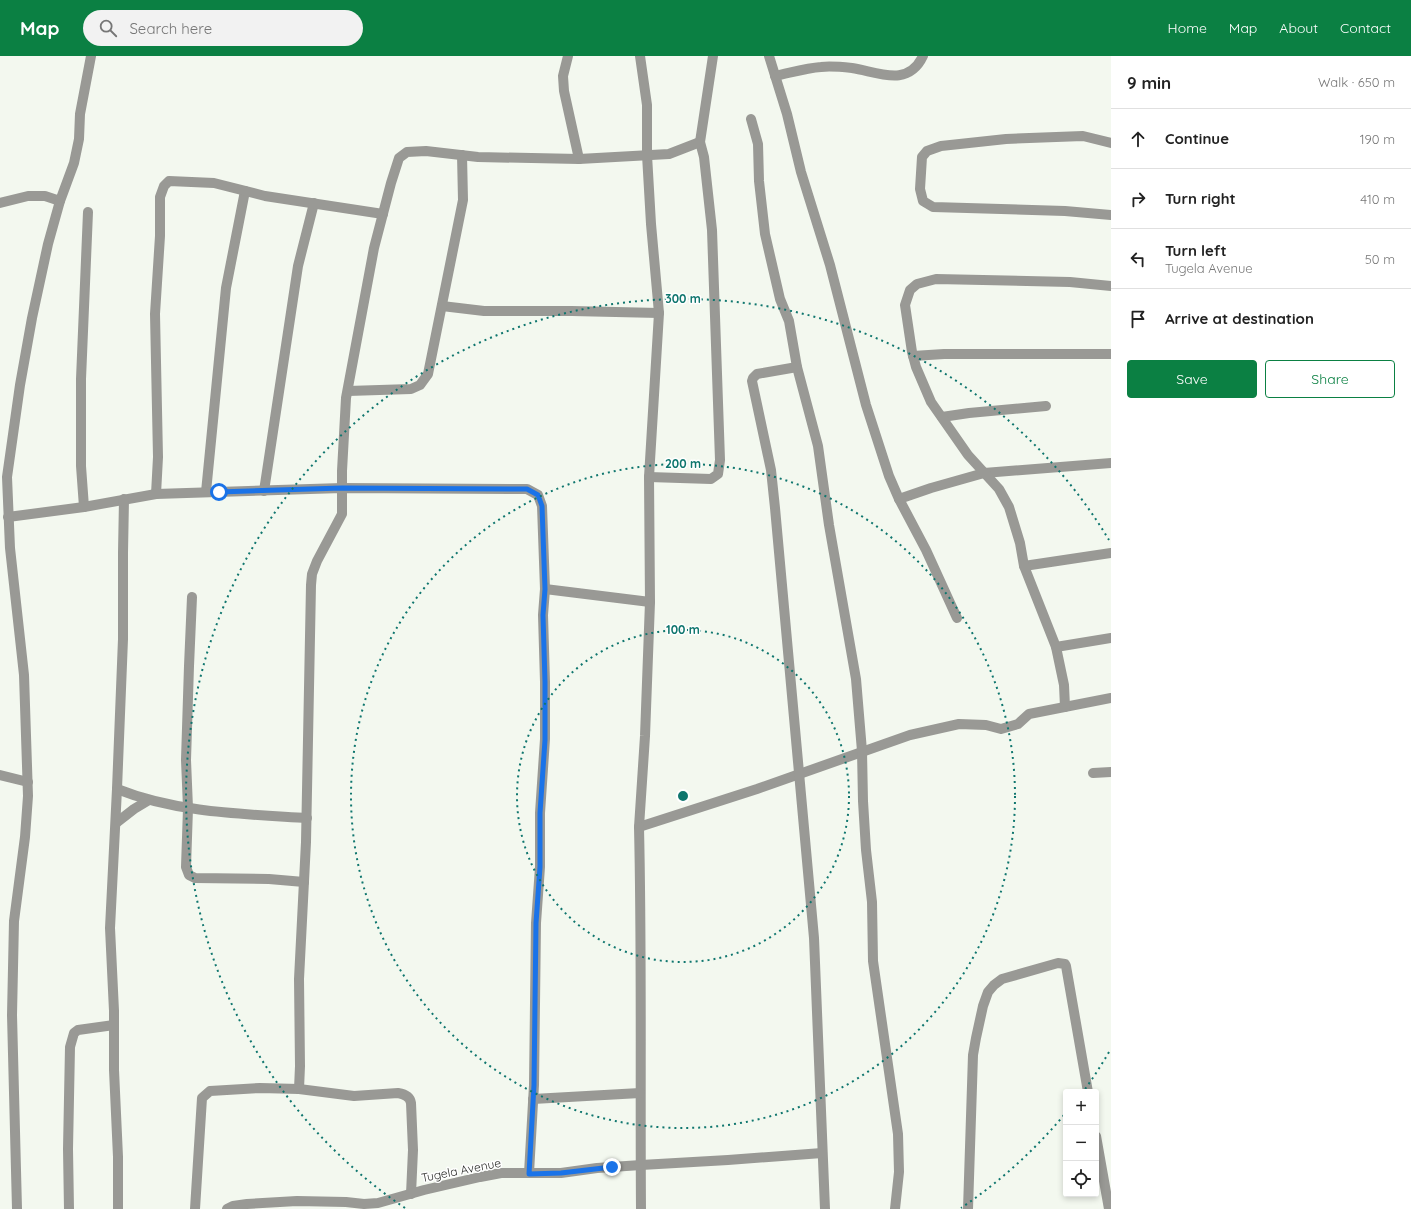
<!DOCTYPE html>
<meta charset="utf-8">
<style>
:root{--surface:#fff;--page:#f2f2f2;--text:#222;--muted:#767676;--line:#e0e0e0;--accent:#0b8043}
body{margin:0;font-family:Quicksand,sans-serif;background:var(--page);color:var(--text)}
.controls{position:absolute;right:12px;bottom:12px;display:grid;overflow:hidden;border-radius:4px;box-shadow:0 2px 6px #0003}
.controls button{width:36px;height:36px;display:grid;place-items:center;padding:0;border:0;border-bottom:1px solid var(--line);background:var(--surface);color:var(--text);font:20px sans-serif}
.stop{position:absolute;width:12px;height:12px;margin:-9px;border:3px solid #1a73e8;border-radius:50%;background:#fff}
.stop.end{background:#1a73e8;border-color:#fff;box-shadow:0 1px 4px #0008}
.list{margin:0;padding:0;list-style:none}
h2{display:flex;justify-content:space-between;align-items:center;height:52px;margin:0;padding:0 16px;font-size:17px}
h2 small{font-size:13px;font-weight:400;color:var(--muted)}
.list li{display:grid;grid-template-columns:26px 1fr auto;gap:12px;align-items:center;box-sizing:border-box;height:60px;padding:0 16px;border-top:1px solid var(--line)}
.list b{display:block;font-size:15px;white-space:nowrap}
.list p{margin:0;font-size:13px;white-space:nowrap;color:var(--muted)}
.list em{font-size:13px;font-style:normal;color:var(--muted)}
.actions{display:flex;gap:8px;padding:12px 16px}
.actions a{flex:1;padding:9px 0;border:1px solid var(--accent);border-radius:4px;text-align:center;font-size:14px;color:var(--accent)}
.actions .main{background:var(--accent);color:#fff}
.icon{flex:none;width:22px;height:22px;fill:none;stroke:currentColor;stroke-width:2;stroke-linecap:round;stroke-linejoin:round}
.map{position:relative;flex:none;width:1111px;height:1153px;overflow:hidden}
header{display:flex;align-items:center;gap:24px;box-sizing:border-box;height:56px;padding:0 20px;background:var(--accent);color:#fff}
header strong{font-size:19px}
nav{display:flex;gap:22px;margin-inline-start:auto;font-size:14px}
.search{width:280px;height:36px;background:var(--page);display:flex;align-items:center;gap:10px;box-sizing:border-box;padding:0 14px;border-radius:22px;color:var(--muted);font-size:15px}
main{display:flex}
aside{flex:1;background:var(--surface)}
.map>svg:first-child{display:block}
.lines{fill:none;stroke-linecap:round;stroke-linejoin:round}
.minor{stroke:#999995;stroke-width:10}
.route{stroke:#1a73e8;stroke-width:5}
.ring{fill:none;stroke:#0f766e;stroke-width:2;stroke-dasharray:2 4}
.labels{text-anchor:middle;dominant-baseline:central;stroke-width:3;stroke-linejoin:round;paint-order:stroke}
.street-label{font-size:12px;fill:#2b2d29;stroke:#fff}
.centre{fill:#0f766e;stroke:#fff;stroke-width:2}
.ring-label{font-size:12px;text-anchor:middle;font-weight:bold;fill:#0f766e;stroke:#fff;stroke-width:3;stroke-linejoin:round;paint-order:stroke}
</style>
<header>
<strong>Map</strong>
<div class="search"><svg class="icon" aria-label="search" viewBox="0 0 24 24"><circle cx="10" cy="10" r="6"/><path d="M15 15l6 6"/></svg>Search here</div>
<nav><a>Home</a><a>Map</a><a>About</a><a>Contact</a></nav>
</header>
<main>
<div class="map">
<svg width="1111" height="1153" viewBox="0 0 1111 1153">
<rect width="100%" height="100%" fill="#f3f8ef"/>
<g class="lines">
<!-- minor -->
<g class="minor">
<path d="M568,0L563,20L564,35L579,103"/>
<path d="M640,0L647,49V99L651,168L659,257L649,421L650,546L645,680L639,771L757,733L910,679L959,668L986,669L1001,673L1018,668L1029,658L1111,642"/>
<path d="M769,0L787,58L801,116L830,209L866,349L889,420L899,443L926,494L957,562"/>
<path d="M775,20C790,17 806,12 821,11C830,10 842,11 852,12C878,16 908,32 923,0"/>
<path d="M751,63L758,88L759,125L765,178L780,243L789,265L797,311L818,390L829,469L856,623L862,695L863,745L866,794L872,846L873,905L898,1078L899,1116L895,1153"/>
<path d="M1111,87L1083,80L1006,83L941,90L927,95L922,101L920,133L923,145L933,151L1065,155L1111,159"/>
<path d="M0,147L28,140H45L60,145"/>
<path d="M442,250L484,255H572L659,257"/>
<path d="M913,300L944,298H1111"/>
<path d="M797,311L757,318L753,322L752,325L771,414L775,452L814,882L825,1153"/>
<path d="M348,335L411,333L420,329L428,318L463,144L462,99"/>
<path d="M942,361L969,357L1046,350"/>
<path d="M649,421L711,423L718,418L720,404L712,174L704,101L700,86L713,0"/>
<path d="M264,435L298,210L314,147"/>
<path d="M206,436L226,232L245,135"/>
<path d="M156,438L158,401L155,258L160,180V141L164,130L169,125L214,127L265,140L383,158"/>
<path d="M899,443L931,432L984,417L1111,407"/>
<path d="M84,451L81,410V323L88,156"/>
<path d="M8,461L84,451L156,438L342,432L527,433L538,439L542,450L545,533L543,559L545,626V683L540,757V811L536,867L534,1029L529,1117"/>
<path d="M1024,510L1111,497"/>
<path d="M545,533L650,546"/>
<path d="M192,541L189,610L186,704L188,752L186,811L189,819L195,822L269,823L304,826"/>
<path d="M1056,591L1111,582"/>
<path d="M1065,651L1064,629L1056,591L1024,510L1020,487L1009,451L999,433L968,399L931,346L916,311L912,296L905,249L910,234L917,228L936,223L1070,226L1111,230"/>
<path d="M1093,717L1111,716"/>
<path d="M0,719L28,726"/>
<path d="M117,733C177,757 243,758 307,762"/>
<path d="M116,767L134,753L149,744"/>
<path d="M639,771C642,898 640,1026 641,1153"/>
<path d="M299,1033L300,1010L299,923L306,786L311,529L312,518L317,505L342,458V415L346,342L374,192L391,127L399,102L407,96L426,95L478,101L579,103L669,98L700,86"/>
<path d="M533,1043L640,1037"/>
<path d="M1096,1080L1109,1153"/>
<path d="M17,1153L12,959L14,865L25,781L28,740L24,619L10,492L7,421L20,329L32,262L48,188L60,145L74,107L79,83L80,58L91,0"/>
<path d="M69,1153L68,1093L70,991L74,977L78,974L114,969"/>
<path d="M118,1153V1101L114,1014V955L110,872L117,733L123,583V497L124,443"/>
<path d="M195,1153L202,1042L210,1035L260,1032L299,1033L354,1040L398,1037C404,1038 410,1040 411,1047L413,1094L411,1138"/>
<path d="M227,1153L233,1150L247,1148L297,1145L346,1146L364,1148L378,1147L424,1134L480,1121L501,1117H561L597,1112L641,1109L728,1104L822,1097"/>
<path d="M968,1153L973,999L976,982L983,950L988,936L994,929L1002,923L1058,907L1065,908L1066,910L1088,1036"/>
</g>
</g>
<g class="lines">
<!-- route -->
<path class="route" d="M219,436L342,432L527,433L538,439L542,450L545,533L543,559L545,626V684L540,757V811L536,867L534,1029L529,1118L561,1117L612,1111"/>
</g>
<!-- distance rings -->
<g class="ring">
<circle cx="683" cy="740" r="166"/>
<circle cx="683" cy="740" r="332"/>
<path d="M1109 996A497 497 0 0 1 1083 1036M1064 1059A497 497 0 0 1 961 1152M405 1152A497 497 0 1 1 1109 484"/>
</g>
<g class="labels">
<!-- street labels -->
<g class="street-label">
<text transform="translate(461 1114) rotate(-11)">Tugela Avenue</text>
</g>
</g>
<circle cx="683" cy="740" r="6" class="centre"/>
<g class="ring-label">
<text x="683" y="247">300 m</text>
<text x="683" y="412">200 m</text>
<text x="683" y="578">100 m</text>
</g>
</svg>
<div class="controls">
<button>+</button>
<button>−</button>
<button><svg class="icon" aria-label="locate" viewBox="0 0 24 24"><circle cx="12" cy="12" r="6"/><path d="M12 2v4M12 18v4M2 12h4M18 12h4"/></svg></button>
</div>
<div class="stop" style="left:219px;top:436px"></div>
<div class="stop end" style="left:612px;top:1111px"></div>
</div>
<aside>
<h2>9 min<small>Walk · 650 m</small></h2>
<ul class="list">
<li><svg class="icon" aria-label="ahead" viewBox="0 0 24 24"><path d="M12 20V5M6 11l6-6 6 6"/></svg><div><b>Continue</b></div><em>190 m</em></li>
<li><svg class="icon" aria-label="right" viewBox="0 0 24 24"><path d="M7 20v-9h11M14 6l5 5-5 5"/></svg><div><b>Turn right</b></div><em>410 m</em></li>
<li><svg class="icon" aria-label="left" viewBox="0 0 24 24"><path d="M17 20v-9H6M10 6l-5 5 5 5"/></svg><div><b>Turn left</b><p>Tugela Avenue</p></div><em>50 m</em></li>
<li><svg class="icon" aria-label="arrive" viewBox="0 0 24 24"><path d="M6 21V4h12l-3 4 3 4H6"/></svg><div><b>Arrive at destination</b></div></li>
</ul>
<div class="actions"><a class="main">Save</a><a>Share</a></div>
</aside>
</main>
